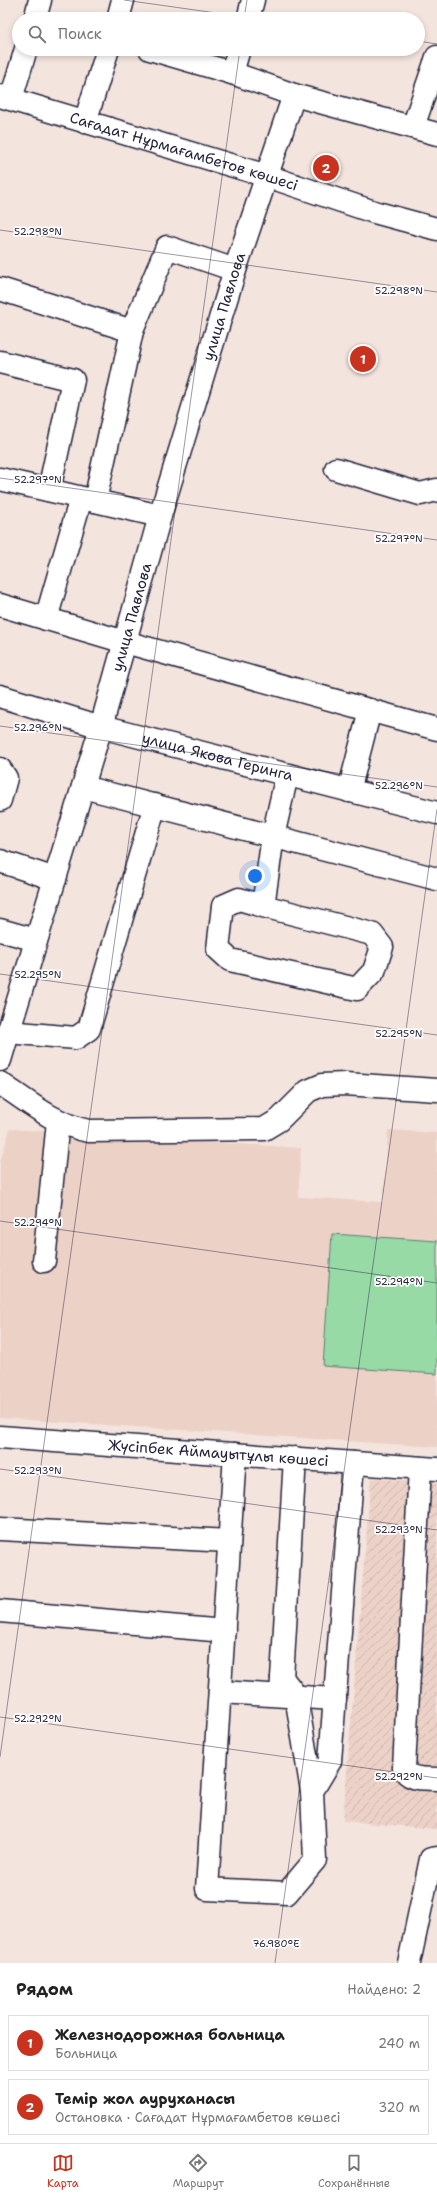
<!DOCTYPE html>
<html lang="ru">
<meta charset="utf-8">
<style>
:root{--surface:#fff;--page:#f2f2f2;--text:#222;--muted:#767676;--line:#e0e0e0;--accent:#c8321e}
body{margin:0;font-family:"Shantell Sans",sans-serif;background:var(--page);color:var(--text)}
.you{position:absolute;left:255px;top:876px;width:14px;height:14px;margin:-10px;border:3px solid #fff;border-radius:50%;background:#1a73e8;box-shadow:0 0 0 6px #1a73e833}
.badge{display:grid;place-items:center;width:26px;height:26px;border-radius:50%;background:var(--accent);color:#fff;font-size:13px;font-weight:700}
.pin{position:absolute;translate:-50% -50%;border:2px solid #fff;box-shadow:0 1px 4px #0006}
.list{margin:0;padding:0;list-style:none}
h2{display:flex;justify-content:space-between;align-items:center;height:52px;margin:0;padding:0 16px;font-size:17px}
h2 small{font-size:13px;font-weight:400;color:var(--muted)}
.list li{display:grid;grid-template-columns:26px 1fr auto;gap:12px;align-items:center;box-sizing:border-box;height:56px;margin:0 8px 8px;padding:0 8px;border:1px solid var(--line);border-radius:0px}
.list b{display:block;font-size:15px;white-space:nowrap}
.list p{margin:0;font-size:13px;white-space:nowrap;color:var(--muted)}
.list em{font-size:13px;font-style:normal;color:var(--muted)}
.icon{flex:none;width:22px;height:22px;fill:none;stroke:currentColor;stroke-width:2;stroke-linecap:round;stroke-linejoin:round}
.map{position:relative;flex:none;width:437px;height:1963px;overflow:hidden}
.search{position:absolute;background:var(--surface);box-shadow:0 2px 6px #0003;left:12px;right:12px;top:12px;height:44px;display:flex;align-items:center;gap:10px;box-sizing:border-box;padding:0 14px;border-radius:22px;color:var(--muted);font-size:15px}
.sheet{height:180px;background:var(--surface)}
nav{display:flex;justify-content:space-around;align-items:center;box-sizing:border-box;height:56px;border-top:1px solid var(--line);background:var(--surface);font-size:11px;color:var(--muted)}
nav a{display:grid;justify-items:center;gap:2px}
nav .on{color:var(--accent)}
.map>svg:first-child{display:block}
.built{fill:#ecd1c7}
.industrial{fill:url(#industrial-furrows)}
.grass{fill:#97daa6;stroke:#5c7e70}
.lines{fill:none;stroke-linecap:round;stroke-linejoin:round}
.minor-casing{stroke:#22223b;stroke-width:25}
.major-casing{stroke:#22223b;stroke-width:25}
.minor{stroke:#fff;stroke-width:22}
.major{stroke:#fff;stroke-width:22}
.ticks{fill:none;stroke:#22223b;stroke-width:1;stroke-opacity:0.45}
.labels{text-anchor:middle;dominant-baseline:central;stroke-width:3.5;stroke-linejoin:round;paint-order:stroke}
.street-label{font-size:15px;fill:#22223b;stroke:#fff}
.ticks-label{font-size:10px;text-anchor:middle;fill:#22223b;stroke:#fff;stroke-width:3.5;stroke-linejoin:round;paint-order:stroke}
</style>
<div class="map">
<svg width="437" height="1963" viewBox="0 0 437 1963">
<defs>
<pattern id="industrial-furrows" width="10" height="10" patternUnits="userSpaceOnUse"><rect width="10" height="10" fill="#ecd1c7"/><path d="M-1 1l2-2M0 10L10 0M9 11l2-2" fill="none" stroke="#cab3ac"/></pattern>
</defs>
<rect width="100%" height="100%" fill="#f4e4de"/>
<filter id="ink" filterUnits="userSpaceOnUse"><feTurbulence type="fractalNoise" baseFrequency=".025" numOctaves="2"/><feDisplacementMap in="SourceGraphic" scale="8" xChannelSelector="R" yChannelSelector="G"/><feConvolveMatrix kernelMatrix="1 2 1 2 8 2 1 2 1" color-interpolation-filters="sRGB"/></filter>
<g filter="url(#ink)">
<!-- built -->
<path class="built" d="M10,1129L301,1148L298,1197L383,1202L388,1130L437,1133V1447L0,1418V1162Z"/>
<!-- industrial -->
<path class="industrial" d="M371,1478L437,1484V1829L343,1821Z"/>
<!-- grass -->
<path class="grass" d="M332,1234L437,1241V1374L323,1366Z"/>
<g class="lines">
<!-- minor casing -->
<g class="minor-casing">
<g id="minor">
<path d="M35,19L40,0"/>
<path d="M118,19L123,0"/>
<path d="M248,19L253,0"/>
<path d="M150,49L232,73L239,49"/>
<path d="M232,73L294,95L437,134"/>
<path d="M11,99L26,49"/>
<path d="M85,122L108,49"/>
<path d="M413,127L437,57"/>
<path d="M0,289L132,331L167,247L235,270"/>
<path d="M0,362L73,380L49,490"/>
<path d="M336,469L420,494L437,490"/>
<path d="M0,479L160,516"/>
<path d="M95,501L132,331"/>
<path d="M0,605L125,642L437,729"/>
<path d="M46,619L81,498"/>
<path id="s1" d="M0,696L101,727L437,813"/>
<path d="M0,769L6,778L0,800"/>
<path d="M83,787L437,879"/>
<path d="M349,791L370,710"/>
<path d="M0,861L55,879"/>
<path d="M263,906L372,934L382,947L374,971L357,989L230,960L218,949L223,906L239,899L263,906L273,836L287,775"/>
<path d="M0,930L36,940"/>
<path d="M8,1032L76,1038L89,1029L155,805"/>
<path id="s2" d="M0,1060L101,727L160,516L235,270L294,95"/>
<path d="M0,1083C28,1102 56,1125 89,1131L264,1129L279,1120L308,1091L322,1085L345,1084L437,1090"/>
<path d="M44,1261L58,1121"/>
<path id="s3" d="M0,1437L437,1469"/>
<path d="M235,1454L207,1889L287,1893L315,1860L312,1791L330,1761L353,1463"/>
<path d="M420,1468L404,1768C408,1781 426,1778 437,1779"/>
<path d="M0,1529L229,1541"/>
<path d="M0,1611L224,1631"/>
<path d="M282,1678L296,1696L312,1791"/>
<path d="M220,1692L335,1699"/>
<path d="M281,1695L295,1458"/>
<path d="M409,1963L431,1859L437,1858"/>
</g>
</g>
<!-- major casing -->
<g class="major-casing">
<g id="major">
<path id="s4" d="M0,96L267,176L374,212L437,229"/>
</g>
</g>
<!-- minor -->
<use href="#minor" class="minor"/>
<!-- major -->
<use href="#major" class="major"/>
</g>
</g>
<!-- ticks -->
<path class="ticks" d="M124,0L259,19M244,19L247,0M418,41L437,44M0,230L437,292M0,478L437,540M0,726L437,787M0,974L437,1035M0,1221L437,1283M0,1469L437,1530M0,1717L437,1778M0,1757L240,49M275,1963L437,809"/>
<g class="labels">
<!-- street labels -->
<g class="street-label">
<text stroke="none"><textPath href="#s4" startOffset="192">Сағадат Нұрмағамбетов көшесі</textPath></text>
<text stroke="none"><textPath href="#s2" startOffset="786">улица Павлова</textPath></text>
<text stroke="none"><textPath href="#s2" startOffset="462">улица Павлова</textPath></text>
<text stroke="none"><textPath href="#s1" startOffset="226">улица Якова Геринга</textPath></text>
<text stroke="none"><textPath href="#s3" startOffset="219">Жүсіпбек Аймауытұлы көшесі</textPath></text>
</g>
</g>
<g class="ticks-label">
<text x="38" y="235">52.298°N</text>
<text x="399" y="294">52.298°N</text>
<text x="38" y="483">52.297°N</text>
<text x="399" y="542">52.297°N</text>
<text x="38" y="731">52.296°N</text>
<text x="399" y="789">52.296°N</text>
<text x="38" y="978">52.295°N</text>
<text x="399" y="1037">52.295°N</text>
<text x="38" y="1226">52.294°N</text>
<text x="399" y="1285">52.294°N</text>
<text x="38" y="1474">52.293°N</text>
<text x="399" y="1533">52.293°N</text>
<text x="38" y="1722">52.292°N</text>
<text x="399" y="1780">52.292°N</text>
<text x="276" y="1947">76.980°E</text>
</g>
</svg>
<div class="you"></div>
<div class="pin badge" style="left:363px;top:359px">1</div>
<div class="pin badge" style="left:326px;top:168px">2</div>
<div class="search"><svg class="icon" aria-label="search" viewBox="0 0 24 24"><circle cx="10" cy="10" r="6"/><path d="M15 15l6 6"/></svg>Поиск</div>
</div>
<section class="sheet">
<h2>Рядом<small>Найдено: 2</small></h2>
<ul class="list">
<li><span class="badge">1</span><div><b>Железнодорожная больница</b><p>Больница</p></div><em>240 m</em></li>
<li><span class="badge">2</span><div><b>Темір жол ауруханасы</b><p>Остановка · Сағадат Нұрмағамбетов көшесі</p></div><em>320 m</em></li>
</ul>
</section>
<nav>
<a class="on"><svg class="icon" aria-label="map" viewBox="0 0 24 24"><path d="M3 6l6-2 6 2 6-2v14l-6 2-6-2-6 2zM9 4v14M15 6v14"/></svg>Карта</a>
<a><svg class="icon" aria-label="directions" viewBox="0 0 24 24"><path d="M12 3l9 9-9 9-9-9zM9 14v-3h6M13 9l2 2-2 2"/></svg>Маршрут</a>
<a><svg class="icon" aria-label="saved" viewBox="0 0 24 24"><path d="M7 4h10v16l-5-4-5 4z"/></svg>Сохранённые</a>
</nav>
